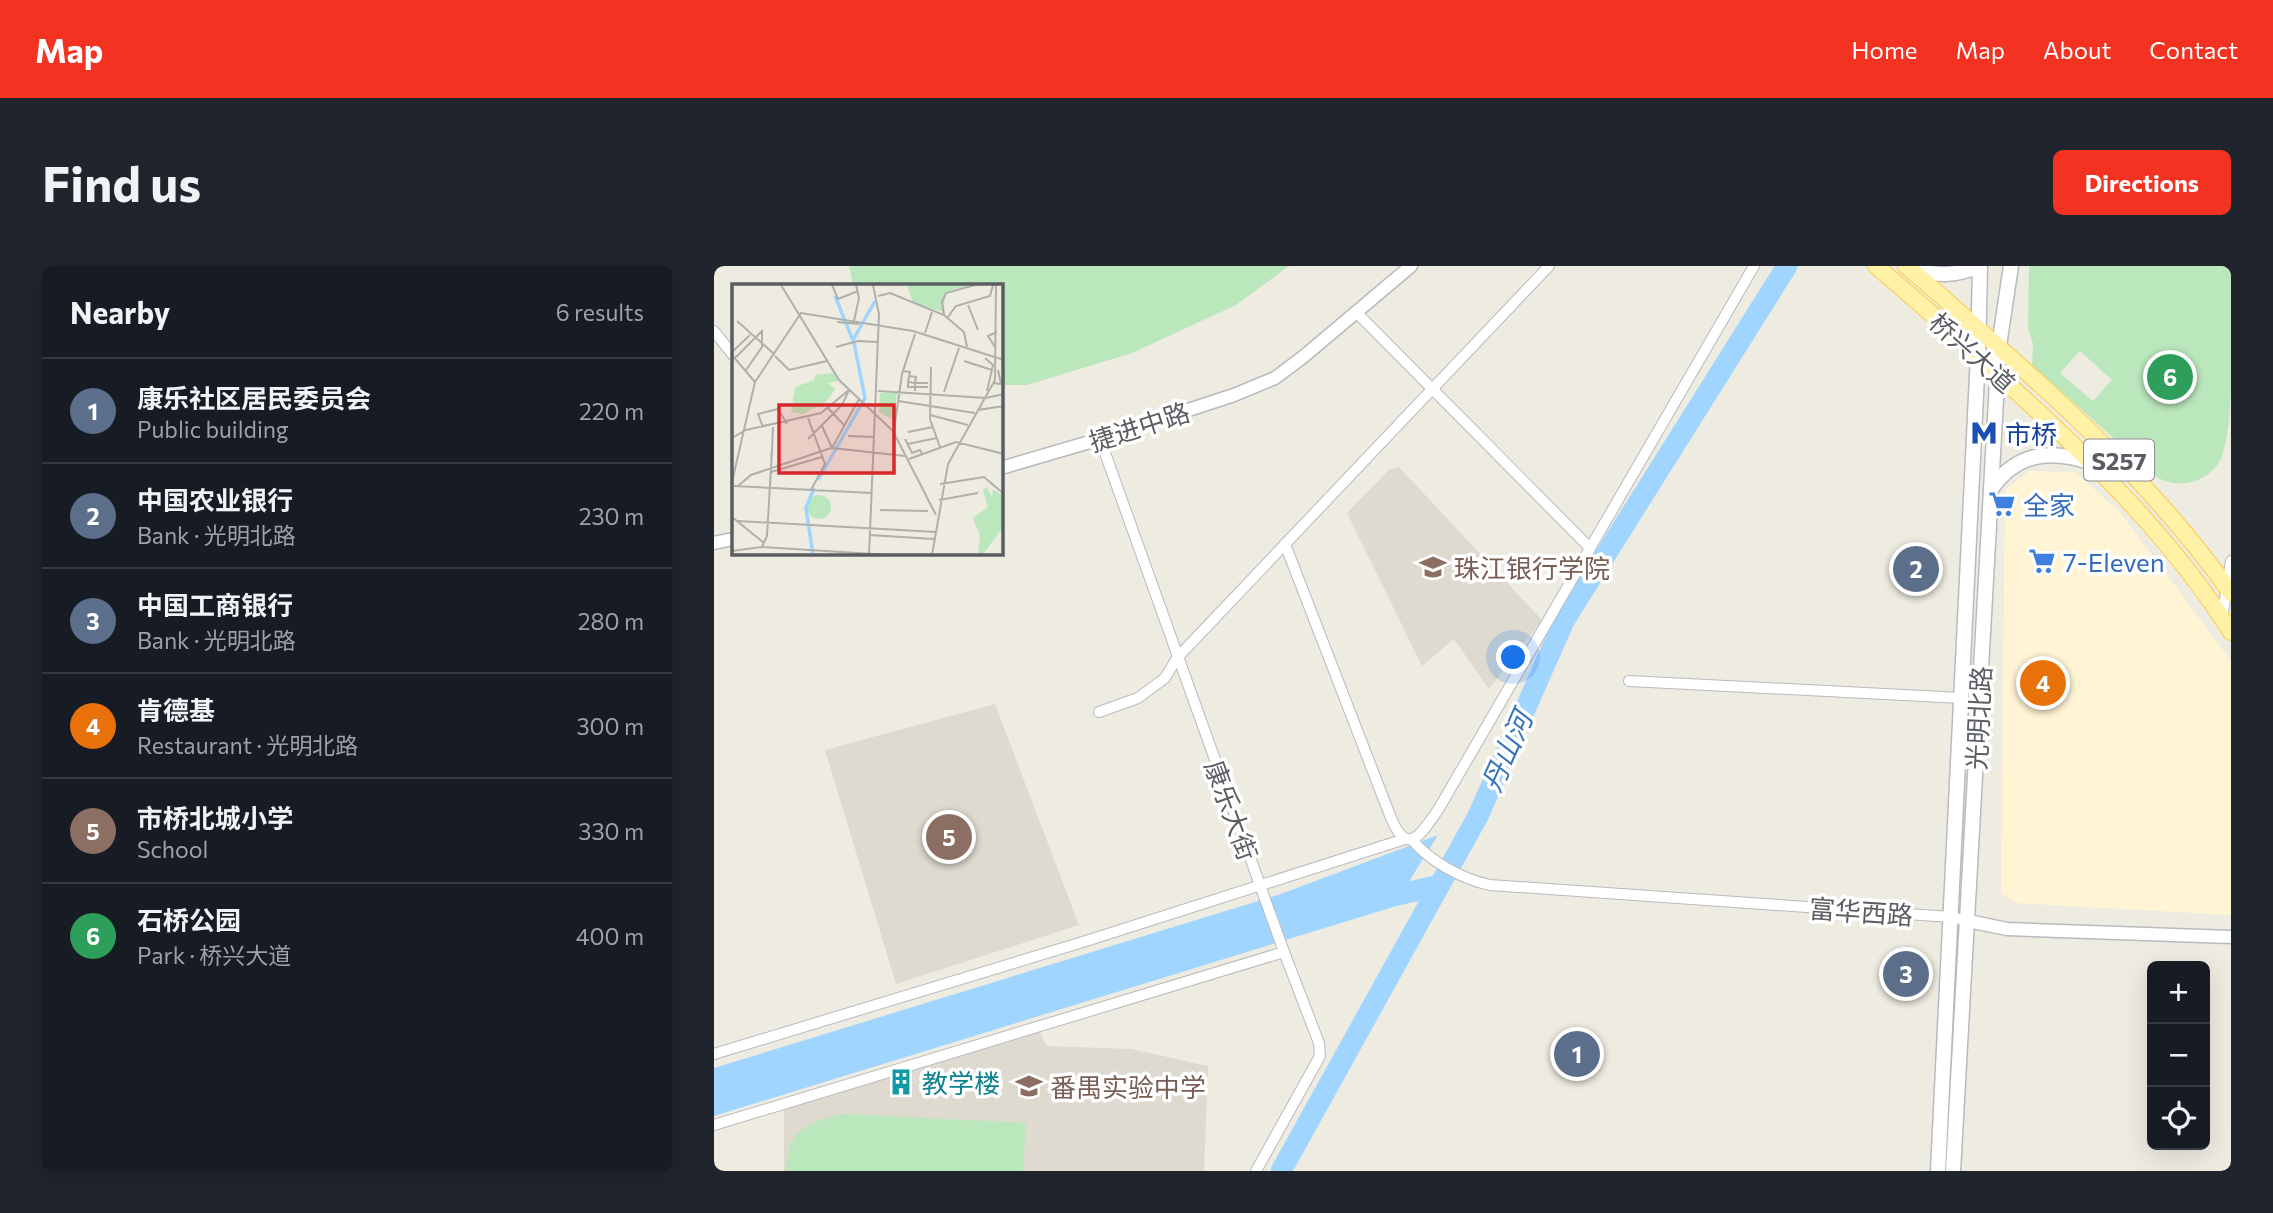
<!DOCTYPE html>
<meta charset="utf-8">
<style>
:root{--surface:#171b24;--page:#20242c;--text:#f1f3f6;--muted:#9ea1a6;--line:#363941;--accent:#f33221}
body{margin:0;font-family:Commissioner,"Noto Sans SC",sans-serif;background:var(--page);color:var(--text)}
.controls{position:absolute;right:21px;bottom:21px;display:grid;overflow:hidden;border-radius:10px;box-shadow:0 7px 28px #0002}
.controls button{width:63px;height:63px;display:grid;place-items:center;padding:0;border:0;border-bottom:2px solid var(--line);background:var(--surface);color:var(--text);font:35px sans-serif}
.you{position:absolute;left:800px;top:392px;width:24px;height:24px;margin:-18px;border:5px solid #fff;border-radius:50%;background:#1a73e8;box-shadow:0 0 0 10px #1a73e833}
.badge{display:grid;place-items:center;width:46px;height:46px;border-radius:50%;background:var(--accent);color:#fff;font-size:23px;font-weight:700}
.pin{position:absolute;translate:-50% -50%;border:4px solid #fff;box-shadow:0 2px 7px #0006}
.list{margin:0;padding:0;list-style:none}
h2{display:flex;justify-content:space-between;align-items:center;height:91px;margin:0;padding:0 28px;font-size:30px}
h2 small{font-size:23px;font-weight:400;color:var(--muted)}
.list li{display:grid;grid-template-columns:46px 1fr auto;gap:21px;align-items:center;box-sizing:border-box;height:105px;padding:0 28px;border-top:2px solid var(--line)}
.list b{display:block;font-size:26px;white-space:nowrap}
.list p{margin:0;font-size:23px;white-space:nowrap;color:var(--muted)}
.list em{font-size:23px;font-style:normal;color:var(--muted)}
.icon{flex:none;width:38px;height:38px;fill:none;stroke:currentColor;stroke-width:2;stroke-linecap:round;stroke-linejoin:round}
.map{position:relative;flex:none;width:1517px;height:905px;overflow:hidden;border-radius:10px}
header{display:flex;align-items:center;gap:42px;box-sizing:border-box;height:98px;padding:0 35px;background:var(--accent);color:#fff}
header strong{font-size:33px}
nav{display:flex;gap:38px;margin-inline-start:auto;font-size:24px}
.intro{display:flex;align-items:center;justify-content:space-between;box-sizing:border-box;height:168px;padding:0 42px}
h1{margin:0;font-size:49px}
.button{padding:18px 32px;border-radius:10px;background:var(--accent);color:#fff;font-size:24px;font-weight:700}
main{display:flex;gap:42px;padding:0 42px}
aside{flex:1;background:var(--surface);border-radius:10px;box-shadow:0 7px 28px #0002}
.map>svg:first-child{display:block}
.commercial{fill:#fff5d5}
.education{fill:#dedad0}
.green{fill:#bbe7bc;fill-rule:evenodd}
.water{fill:#a0d5ff}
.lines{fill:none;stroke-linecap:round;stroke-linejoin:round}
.river{stroke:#a0d5ff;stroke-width:21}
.minor-casing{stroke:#b7babf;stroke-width:12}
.tertiary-casing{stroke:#b7babf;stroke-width:15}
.secondary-casing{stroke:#b7bbc1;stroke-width:17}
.primary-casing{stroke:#faca4e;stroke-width:18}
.minor{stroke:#fff;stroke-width:10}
.tertiary{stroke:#fff;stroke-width:12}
.secondary{stroke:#fff;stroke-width:14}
.primary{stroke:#fff1a5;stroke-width:16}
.labels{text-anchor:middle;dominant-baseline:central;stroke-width:7;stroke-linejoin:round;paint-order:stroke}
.shield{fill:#fff;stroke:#8c8e92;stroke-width:2}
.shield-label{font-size:24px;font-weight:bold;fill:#5a5e63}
.street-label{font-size:26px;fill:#5a5e63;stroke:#fff}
.transit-label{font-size:26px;fill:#164399;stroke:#fff;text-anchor:start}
.shop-label{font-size:26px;fill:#366cbe;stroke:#fff;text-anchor:start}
.education-label{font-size:26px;fill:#785e54;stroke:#fff;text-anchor:start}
.culture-label{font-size:26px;fill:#0d838f;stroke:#fff;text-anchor:start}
.water-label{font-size:28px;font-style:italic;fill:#3775b8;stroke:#fff}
.inset-river{fill:none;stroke:#a0d5ff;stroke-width:3.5}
.inset-road{fill:none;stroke:#afafab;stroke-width:2}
.view{fill:#d62828;fill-opacity:0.15;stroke:#d62828;stroke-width:3.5}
.inset-edge{fill:none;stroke:#5a5e63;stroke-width:3.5}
</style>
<header>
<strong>Map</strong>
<nav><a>Home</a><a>Map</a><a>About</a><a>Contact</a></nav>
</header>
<div class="intro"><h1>Find us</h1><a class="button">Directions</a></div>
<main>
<aside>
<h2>Nearby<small>6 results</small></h2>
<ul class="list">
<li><span class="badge" style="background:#5c6f8a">1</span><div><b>康乐社区居民委员会</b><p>Public building</p></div><em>220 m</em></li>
<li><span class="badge" style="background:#5c6f8a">2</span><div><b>中国农业银行</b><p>Bank · 光明北路</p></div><em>230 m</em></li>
<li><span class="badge" style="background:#5c6f8a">3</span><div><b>中国工商银行</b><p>Bank · 光明北路</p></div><em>280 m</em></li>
<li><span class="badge" style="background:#e8710a">4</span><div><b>肯德基</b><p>Restaurant · 光明北路</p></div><em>300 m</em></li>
<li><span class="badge" style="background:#8d6e63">5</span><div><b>市桥北城小学</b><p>School</p></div><em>330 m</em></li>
<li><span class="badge" style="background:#2e9e5b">6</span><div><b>石桥公园</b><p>Park · 桥兴大道</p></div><em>400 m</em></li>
</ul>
</aside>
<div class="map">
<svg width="1517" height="905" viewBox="0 0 1517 905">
<rect width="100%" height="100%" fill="#eeebe1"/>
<!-- commercial -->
<path class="commercial" d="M1315,205L1361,206L1406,246L1517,395V649L1301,637L1287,627L1291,224Z"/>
<!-- education -->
<g class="education">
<path d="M685,201L828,354L775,423L740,373L708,400L633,247L676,203Z"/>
<path d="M281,438L365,659L182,718L111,484Z"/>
<path d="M325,765L333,780L417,783L494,800L490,905H70V840Z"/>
</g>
<!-- green -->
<g class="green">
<path d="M135,0H575L522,39L418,87L313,119H287V19H139Z"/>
<path d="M1315,0H1517C1517,33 1517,65 1517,98C1517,128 1517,162 1508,190C1498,215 1468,224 1444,212L1318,99L1319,78L1314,62ZM1366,85L1398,114L1379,135L1346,107Z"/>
<path d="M127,848L312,857L309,905H72C72,865 92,857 127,848Z"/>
</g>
<!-- water -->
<path class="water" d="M724,569L679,641L0,850V802L564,629Z"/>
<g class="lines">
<!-- river -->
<g class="river">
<path d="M659,635L725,619"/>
<path d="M567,905L764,550L850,355L1073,0"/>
</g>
<!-- minor casing -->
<g class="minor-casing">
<g id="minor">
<path d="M642,46L876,282"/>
<path d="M0,65L19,89"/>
<path d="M386,173L570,686L605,777L606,790L542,905"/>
<path d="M571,278L677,552C694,592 707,568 724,544L1040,0"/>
<path d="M1508,352L1517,295"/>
<path d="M915,415L1248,432"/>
<path d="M385,446L424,432L451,412L463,392L835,0"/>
<path d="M698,574C717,596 748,613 776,619L1237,651L1254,655"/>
<path d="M0,788L372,675L691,573"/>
<path d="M0,859L570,686"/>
</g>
</g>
<!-- tertiary casing -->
<g class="tertiary-casing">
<g id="tertiary">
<path d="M287,202L386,173L520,129L561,112L589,91L697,0"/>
<path d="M0,277L19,273"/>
<path d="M1254,655L1293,663L1517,671"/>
</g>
</g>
<!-- secondary casing -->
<g class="secondary-casing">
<g id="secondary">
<path d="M1197,4C1224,9 1239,11 1265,0"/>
<path d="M1277,223C1303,187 1335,183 1375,196"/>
<path d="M1224,905L1264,89L1266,0"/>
<path d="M1239,905L1285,80L1297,0"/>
</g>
</g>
<!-- primary casing -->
<g class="primary-casing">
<g id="primary">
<path d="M1162,0C1211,41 1258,84 1305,128C1383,199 1461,277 1517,366"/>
<path d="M1192,0C1217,20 1240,42 1264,63C1356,143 1446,227 1517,327"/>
</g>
</g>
<!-- minor -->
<use href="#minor" class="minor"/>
<!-- tertiary -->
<use href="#tertiary" class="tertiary"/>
<!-- secondary -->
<use href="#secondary" class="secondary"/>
<!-- primary -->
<use href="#primary" class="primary"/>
</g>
<!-- icons -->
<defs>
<g id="metro-bare" transform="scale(2.1)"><path d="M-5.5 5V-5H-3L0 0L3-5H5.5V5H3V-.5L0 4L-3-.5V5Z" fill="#1a4fb4" stroke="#fff" stroke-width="2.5" paint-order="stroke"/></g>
<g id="supermarket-bare" transform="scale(2.1)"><path d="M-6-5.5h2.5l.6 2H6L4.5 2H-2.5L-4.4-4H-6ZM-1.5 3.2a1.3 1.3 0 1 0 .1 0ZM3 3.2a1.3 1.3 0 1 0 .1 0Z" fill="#3f7fe0" stroke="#fff" stroke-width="2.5" paint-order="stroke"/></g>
<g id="school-bare" transform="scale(2.1)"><path d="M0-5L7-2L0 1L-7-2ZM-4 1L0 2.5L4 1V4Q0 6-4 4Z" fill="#8d6e63" stroke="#fff" stroke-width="2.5" paint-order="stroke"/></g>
<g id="building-bare" transform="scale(2.1)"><path d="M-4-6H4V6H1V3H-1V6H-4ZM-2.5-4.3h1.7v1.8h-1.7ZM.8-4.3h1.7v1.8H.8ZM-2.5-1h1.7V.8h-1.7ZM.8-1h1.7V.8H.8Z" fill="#0f9aa8" stroke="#fff" stroke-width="2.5" paint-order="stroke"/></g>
</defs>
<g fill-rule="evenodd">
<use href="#metro-bare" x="1270" y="167"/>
<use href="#supermarket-bare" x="1288" y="238"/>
<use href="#supermarket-bare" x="1328" y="295"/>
<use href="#school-bare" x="719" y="301"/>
<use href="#building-bare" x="187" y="816"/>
<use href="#school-bare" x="315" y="820"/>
</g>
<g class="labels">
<!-- shield labels -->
<rect class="shield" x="1370" y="173.5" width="70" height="41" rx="5"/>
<g class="shield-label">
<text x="1405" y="194">S257</text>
</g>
<!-- street labels -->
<g class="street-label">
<text transform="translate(1259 86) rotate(42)">桥兴大道</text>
<text transform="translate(425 160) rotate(-18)">捷进中路</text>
<text transform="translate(1264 452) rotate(-87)">光明北路</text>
<text transform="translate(518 544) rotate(70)">康乐大街</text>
<text transform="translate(1147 645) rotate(4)">富华西路</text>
</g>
<!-- transit labels -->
<g class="transit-label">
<text x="1291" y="167">市桥</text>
</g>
<!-- shop labels -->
<g class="shop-label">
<text x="1309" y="238">全家</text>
<text x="1349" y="295">7-Eleven</text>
</g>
<!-- education labels -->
<g class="education-label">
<text x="740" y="301">珠江银行学院</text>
<text x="336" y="820">番禺实验中学</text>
</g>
<!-- culture labels -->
<g class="culture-label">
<text x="208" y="816">教学楼</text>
</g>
<!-- water labels -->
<g class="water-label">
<text transform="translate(792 485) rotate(-66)">丹山河</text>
</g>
</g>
<!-- overview -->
<g transform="translate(18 18)">
<rect width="271" height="271" fill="#eeebe1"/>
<path d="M175,1H237L213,8L212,28L181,19ZM101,89L106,97L96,99L103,105L94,118L71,130L59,128L63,103L82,96L83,91ZM148,109H165L161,136L147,128ZM255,203L260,213L261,205L271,212V243L251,270H246L248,252L241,234L256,223L251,206ZM75 223a12 12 0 1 1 24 0a12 12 0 1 1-24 0Z" fill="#bbe7bc"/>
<path class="inset-river" d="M121,56L143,17M86,196L133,114L122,59L103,12M81,271L74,224L82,204"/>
<path class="inset-road" d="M49,1L107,96L161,147L204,231M100,1L106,15L126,7M146,12L158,9L212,31L232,48L235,63M236,21L246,46M212,31L210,18L214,9L243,1M216,33L224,22L258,12L261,1M5,37L41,69M122,37L127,14L124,1M105,38L127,40M193,49L200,28M104,63L126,57L145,58M263,63L256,52L265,48M0,68L18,51M0,71L23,98M43,72L57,86L95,77M3,74L30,47V63L14,86M253,74L261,81L255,107M232,77L260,86M199,83L198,135L208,163M171,87L178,88L176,98L183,99V107M177,92L184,93L183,99H196M176,98V103H196M261,99L269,100L266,86M146,107L254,114L272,110M212,108L227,64M166,117L243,129M96,124L113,142M246,126L272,122M198,131L236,141M76,134L93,180L79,206M90,142L100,164L127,115M31,143L26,130L46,125L55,140M162,146L170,90L183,50M176,148L201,143M116,152L142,153M0,154L14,146L89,129L117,106M76,155L110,121L117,106M173,155L180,169L188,166L190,170M176,160L205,154M100,164L173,172M40,167L41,143M177,175L224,158L272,170M39,188L90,173M0,198L23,98L69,29L181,47L272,76M208,200L252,193L272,210M2,202L140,209M6,202L19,191L99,164M207,216L246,209M148,226L196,227M0,233L32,259M6,237L204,248M137,251L202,255M30,263L35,252L40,167L39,173M0,267L29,263L157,271M137,271L147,30L141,1M195,271H220M200,271L216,180L263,96L264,1"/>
<path class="view" d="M47,121H162V189H47Z"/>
<rect width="271" height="271" class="inset-edge"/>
</g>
</svg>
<div class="controls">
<button>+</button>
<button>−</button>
<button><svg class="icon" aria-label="locate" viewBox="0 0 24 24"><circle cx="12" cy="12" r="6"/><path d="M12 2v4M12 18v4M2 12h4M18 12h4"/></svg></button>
</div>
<div class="you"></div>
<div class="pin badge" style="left:863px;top:788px;background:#5c6f8a">1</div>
<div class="pin badge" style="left:1202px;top:303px;background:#5c6f8a">2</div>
<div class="pin badge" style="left:1192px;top:708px;background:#5c6f8a">3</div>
<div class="pin badge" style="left:1329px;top:417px;background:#e8710a">4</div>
<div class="pin badge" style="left:235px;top:571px;background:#8d6e63">5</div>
<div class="pin badge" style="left:1456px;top:111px;background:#2e9e5b">6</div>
</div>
</main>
